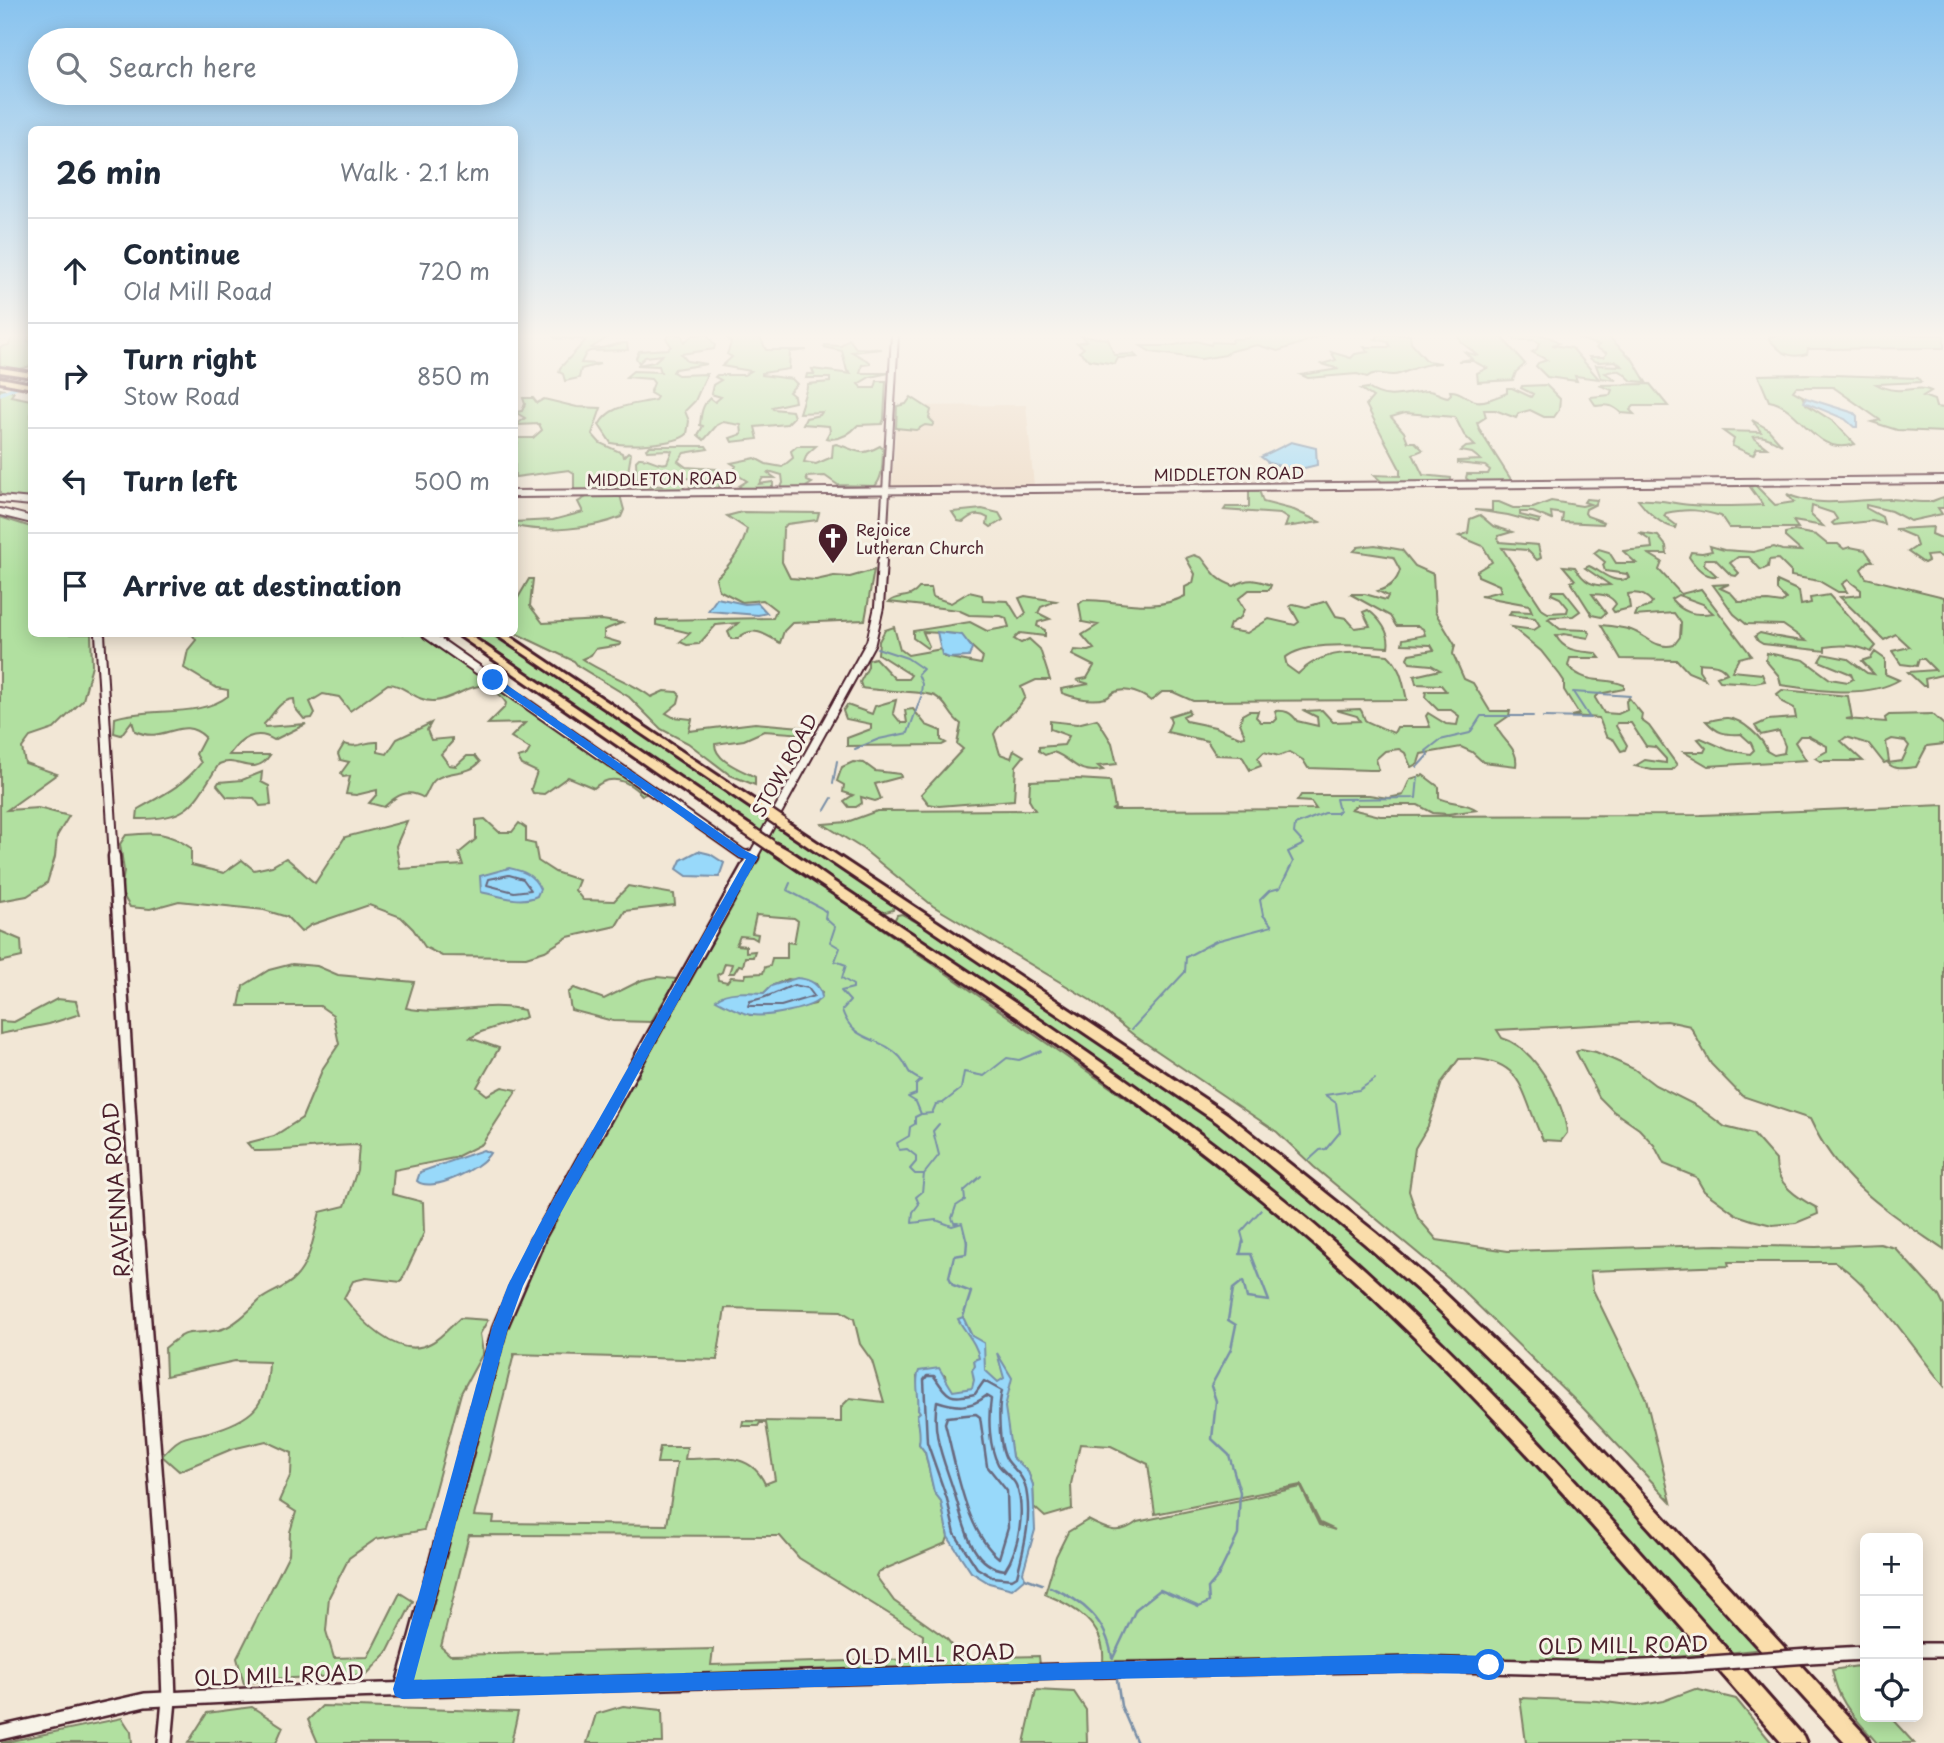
<!DOCTYPE html>
<meta charset="utf-8">
<style>
:root{--surface:#fff;--page:#f6f6f7;--text:#1f2937;--muted:#747a83;--line:#e0e1e3}
body{margin:0;font-family:"Playpen Sans",sans-serif;background:var(--page);color:var(--text)}
.controls{position:absolute;right:21px;bottom:21px;display:grid;overflow:hidden;border-radius:10px;box-shadow:0 4px 18px #0003}
.controls button{width:63px;height:63px;display:grid;place-items:center;padding:0;border:0;border-bottom:2px solid var(--line);background:var(--surface);color:var(--text);font:35px sans-serif}
.stop{position:absolute;width:21px;height:21px;margin:-16px;border:5px solid #1a73e8;border-radius:50%;background:#fff}
.stop.end{background:#1a73e8;border-color:#fff;box-shadow:0 2px 7px #0008}
.list{margin:0;padding:0;list-style:none}
h2{display:flex;justify-content:space-between;align-items:center;height:91px;margin:0;padding:0 28px;font-size:30px}
h2 small{font-size:23px;font-weight:400;color:var(--muted)}
.list li{display:grid;grid-template-columns:46px 1fr auto;gap:21px;align-items:center;box-sizing:border-box;height:105px;padding:0 28px;border-top:2px solid var(--line)}
.list b{display:block;font-size:26px;white-space:nowrap}
.list p{margin:0;font-size:23px;white-space:nowrap;color:var(--muted)}
.list em{font-size:23px;font-style:normal;color:var(--muted)}
.icon{flex:none;width:38px;height:38px;fill:none;stroke:currentColor;stroke-width:2;stroke-linecap:round;stroke-linejoin:round}
.map{position:relative;flex:none;width:1944px;height:1743px;overflow:hidden}
.search{position:absolute;background:var(--surface);box-shadow:0 4px 18px #0003;left:28px;top:28px;width:490px;height:77px;display:flex;align-items:center;gap:18px;box-sizing:border-box;padding:0 24px;border-radius:38px;color:var(--muted);font-size:26px}
.panel{position:absolute;background:var(--surface);box-shadow:0 4px 18px #0003;left:28px;top:126px;width:490px;height:511px;border-radius:10px}
.map>svg:first-child{display:block}
.built{fill:#ecd8c1}
.green{fill:#b1e0a0;stroke:#7e8066;stroke-width:2;fill-rule:evenodd}
.water{fill:#98d9fa;stroke:#798fa7;stroke-width:2}
.lines{fill:none;stroke-linecap:round;stroke-linejoin:round}
.shore-far1{stroke:#69697e;stroke-width:2}
.shore{stroke:#69697e;stroke-width:2.5}
.stream-far1{stroke:#798fa7;stroke-width:2}
.stream{stroke:#798fa7;stroke-width:2.5}
.river{fill:#98d9fa;fill-rule:evenodd}
.tertiary-far3-casing{stroke:#4a1f2b;stroke-width:10}
.tertiary-far2-casing{stroke:#4a1f2b;stroke-width:12}
.tertiary-far1-casing{stroke:#4a1f2b;stroke-width:15}
.tertiary-casing{stroke:#4a1f2b;stroke-width:18}
.motorway-casing{stroke:#4a1f2b;stroke-width:6}
.tertiary-far3{stroke:#f7f3e8;stroke-width:6}
.tertiary-far2{stroke:#f7f3e8;stroke-width:8}
.tertiary-far1{stroke:#f7f3e8;stroke-width:10}
.tertiary{stroke:#f7f3e8;stroke-width:13}
.motorway{fill:#faddab;fill-rule:evenodd}
.tertiary-bridge-casing{stroke:#4a1f2b;stroke-width:18;stroke-linecap:butt}
.motorway-bridge-casing{stroke:#4a1f2b;stroke-width:15;stroke-linecap:butt}
.tertiary-bridge{stroke:#f7f3e8;stroke-width:13}
.motorway-bridge{stroke:#faddab;stroke-width:10}
.route{fill:#1a73e8}
.labels{text-anchor:middle;dominant-baseline:central;stroke-width:6;stroke-linejoin:round;paint-order:stroke}
.far-street-label{font-size:16px;fill:#4a1f2b;stroke:#f7f3e8}
.far-poi-label{font-size:16px;fill:#4a1f2b;stroke:#f7f3e8;text-anchor:start}
.street-label{font-size:18px;fill:#4a1f2b;stroke:#f7f3e8}
.near-street-label{font-size:21px;fill:#4a1f2b;stroke:#f7f3e8}
</style>
<div class="map">
<svg width="1944" height="1743" viewBox="0 0 1944 1743">
<rect width="100%" height="100%" fill="#f2e7d6"/>
<filter id="ink" filterUnits="userSpaceOnUse"><feTurbulence type="fractalNoise" baseFrequency=".0143" numOctaves="2"/><feDisplacementMap in="SourceGraphic" scale="14" xChannelSelector="R" yChannelSelector="G"/><feConvolveMatrix kernelMatrix="1 2 1 2 8 2 1 2 1" color-interpolation-filters="sRGB"/></filter>
<g filter="url(#ink)">
<!-- built -->
<path class="built" d="M1026,405L1034,486L892,487L897,406Z"/>
<!-- green -->
<g class="green">
<path d="M31,335L27,341L31,342V366L20,369L0,367V347L9,345L12,337Z"/>
<path d="M553,335H612L591,348C604,351 614,342 627,343L628,350L590,351L586,353L581,363L600,364L581,369L579,378L565,381L563,374L559,372L560,368L586,340L555,338Z"/>
<path d="M670,335H682L684,342L693,335H707L715,345L714,349L681,354L687,361L707,364L675,369L673,372L678,375L707,374L695,401L685,411L689,421L687,434C676,445 627,446 611,443L599,425C610,404 634,405 655,400L657,397L650,393L654,383L651,379L626,377L633,371L661,372L659,366L637,365L654,362L662,355L645,357L639,363L636,358L639,351L668,349L671,346L666,338Z"/>
<path d="M725,335H752L761,339L766,350H807L790,352L789,369L762,373V375L792,379L797,384L789,392L794,396L795,402L772,407L773,409L792,411L794,417L787,424L755,427L758,439L732,442L730,438L742,434L741,425L723,422L717,425L704,440L698,435L703,426L700,425C701,414 702,405 710,398L715,402L721,397L711,394L713,385L721,380L715,377L717,375H744L751,371L722,366L732,357L727,354L731,343Z"/>
<path d="M1251,335H1325L1278,351L1257,345L1231,351L1225,355L1201,359L1151,352L1141,346H1169L1196,341L1211,345L1212,342L1231,343L1233,339L1249,338Z"/>
<path d="M1380,335H1410L1411,343L1427,361L1441,363C1421,364 1415,369 1399,374C1388,378 1377,369 1367,377L1357,374L1308,378L1301,375L1339,369L1322,364L1336,360L1331,352L1351,358L1355,354L1368,352L1364,347H1390L1388,342L1375,339Z"/>
<path d="M1457,335H1500L1525,364L1516,372L1513,380L1478,382L1477,373L1487,368L1473,361H1458L1472,359L1465,352L1479,356L1461,342Z"/>
<path d="M1510,335C1527,335 1547,332 1559,343L1552,345L1572,348L1599,379L1575,376L1577,381L1547,377L1536,366L1538,363L1547,360L1532,352L1537,349L1539,343L1534,340H1515Z"/>
<path d="M1576,335H1607L1633,360L1646,382L1632,381C1621,372 1624,368 1605,373L1616,380L1601,378L1596,365L1622,366L1615,361C1605,361 1595,365 1589,357H1604L1607,353L1596,348L1599,345L1579,339Z"/>
<path d="M1785,335H1944V348L1808,349L1807,354C1789,359 1781,353 1769,339V337Z"/>
<path d="M1081,336L1108,339L1114,355L1134,354L1137,357L1118,358L1115,364L1090,360L1079,352L1084,348L1077,343L1086,341Z"/>
<path d="M849,339L856,348L882,349L852,352L870,362V364L862,365L860,373H889L870,377L858,384L862,388H875L877,381H886L884,419L882,424L858,425C849,435 839,441 826,438L830,431L829,426L803,424L806,418L820,415L822,412L799,413L808,384L830,382V378H806L807,374H814L812,369L852,374L847,371L842,351L824,347L825,345L841,346Z"/>
<path d="M1806,374L1918,378L1921,382L1876,384C1901,398 1915,383 1931,391L1923,396L1934,400L1936,407L1944,408V432L1897,430L1872,422L1880,420L1833,387H1796L1793,391L1806,398H1804L1806,404L1834,422L1855,444C1814,458 1802,406 1769,401L1758,375Z"/>
<path d="M1650,384L1668,406H1634L1630,410L1634,414L1621,413C1613,405 1607,404 1596,406L1590,397L1610,395L1612,390L1599,385Z"/>
<path d="M1546,385L1560,399L1559,410L1554,417H1544L1530,410L1519,413L1516,418L1495,410H1484L1486,417L1477,423L1480,431L1512,481H1469L1466,478L1467,474H1488L1490,470L1485,466L1458,463V461L1481,460L1472,453L1461,451L1466,447L1475,446L1464,435L1455,417L1405,413L1391,417L1404,432L1408,442H1415L1423,450L1413,454L1423,475L1451,478V483H1391L1382,482L1374,475L1400,476V469L1366,405L1373,397L1361,389L1368,388C1389,402 1403,393 1427,391C1434,390 1440,396 1448,397L1451,394L1450,391C1461,390 1466,399 1476,401C1484,403 1497,397 1507,393V388H1512L1531,397L1533,394L1521,388L1522,386Z"/>
<path d="M0,389L14,392L11,396L31,400V500L0,497Z"/>
<path d="M911,397L931,410L929,418L934,423L932,426L925,425L916,430L896,428L897,406L906,404Z"/>
<path d="M523,398H533L537,403L544,399L577,407L601,408L592,434L600,443L622,453L623,457L628,452L631,454L625,491L574,492V473L569,470L515,477V450L518,443L515,438H533L542,430L539,424L516,425L525,418L515,412L522,411L525,404Z"/>
<path d="M1752,420L1768,429L1782,445C1772,440 1764,434 1753,437L1767,448H1757L1753,455L1732,446L1734,439L1723,431L1761,432Z"/>
<path d="M836,444C859,450 858,458 880,446L883,449C882,461 884,476 875,486L838,485L825,476L806,477L807,481L812,483L804,488L780,489L783,483L782,475L772,472L768,473L775,478H763L759,484L773,482V487L743,489L739,486L747,481L733,472L736,466L731,463L755,458L766,464L782,467L793,458L791,451L797,446H816L807,454L804,462L816,464L832,457L833,445Z"/>
<path d="M650,446H706L708,449L684,453L678,461L686,467L717,469L721,481L718,490L689,491L690,485H707L712,480L685,478L683,490L652,492L633,488L637,484L662,486L667,482L661,474L648,475L637,480L636,461L639,458C653,457 655,466 667,463L672,451L669,450L647,451L646,449Z"/>
<path d="M1755,485L1775,505L1794,502L1787,494C1818,509 1856,499 1890,499C1903,499 1915,503 1929,502C1935,501 1938,498 1944,497V508H1938L1942,514L1910,521L1891,511L1866,505V508L1882,517L1884,524L1872,521L1834,525L1832,523L1837,519L1833,513L1812,506L1811,515L1823,526L1793,521L1798,528H1729L1721,516C1700,510 1689,508 1666,513L1664,516L1676,525L1675,528C1661,525 1646,511 1638,500C1658,498 1674,504 1692,505C1716,507 1740,506 1763,505L1750,487Z"/>
<path d="M1254,488L1259,490L1263,502L1294,510L1320,522L1285,527L1288,519L1280,514L1224,510L1226,507H1249V489Z"/>
<path d="M590,495H620L624,510L621,517C591,529 547,533 515,526L514,522L553,520L583,512L578,502Z"/>
<path d="M1586,499L1597,500L1596,504L1586,509L1585,513L1587,516L1604,522L1603,524L1562,522L1563,514L1551,512L1552,520L1533,512H1520V515L1540,520L1538,523L1508,515L1475,510L1492,511V502H1499L1513,508H1533L1551,501L1582,506L1590,504L1584,502Z"/>
<path d="M982,509L999,513L1003,520L991,527L987,524L988,518C978,512 971,515 963,522L958,521L952,512Z"/>
<path d="M742,512L819,513L817,520L787,524L783,529L782,562L790,578L816,580L834,576L850,577L874,570L865,620L792,623L784,631L780,643C764,633 752,625 737,639H731L728,632L738,623L716,625L699,644L687,645L680,642L690,633L656,625V620L773,618L776,610L763,600L742,602L719,590L716,578C730,565 743,548 747,529L727,516Z"/>
<path d="M1480,515L1493,526L1512,532L1498,536L1499,542L1538,545L1541,558L1537,560L1527,550L1502,548L1543,610L1548,613L1567,612L1568,608L1560,598L1551,594L1553,591H1564L1580,611L1573,616L1551,617L1548,619L1560,629L1587,630L1590,633L1588,638L1564,634L1556,636C1565,652 1579,651 1596,653L1600,658H1570L1568,666C1587,686 1603,676 1624,685V689L1599,694L1595,698L1604,713L1618,714L1627,710L1626,701L1629,698L1642,714L1641,720L1649,726L1677,765L1672,770H1652L1635,766L1645,760L1666,763V759L1655,747L1646,746L1631,723H1617L1616,726L1627,745L1625,750L1621,751L1614,740L1606,736L1599,718L1571,716L1579,714L1564,690V681L1560,675L1541,651L1512,627L1534,630L1540,626L1535,618L1509,615L1511,611L1532,612L1529,605L1480,596L1501,591L1499,585L1478,576L1477,571L1492,562L1483,546L1459,536L1468,533L1470,519Z"/>
<path d="M0,517L31,527L32,634H91L92,665L83,700L54,729L30,737L22,748L25,763L57,774L7,810L38,808L69,816L57,836L55,857L47,883L27,896L0,901Z"/>
<path d="M1933,527L1932,534L1944,539V558L1937,555L1926,556L1928,561L1924,563L1908,552L1917,546L1914,537L1895,529Z"/>
<path d="M1794,531L1816,535L1827,544H1838L1844,549L1850,547L1865,550L1873,561H1869L1861,569L1866,578L1944,597V677L1941,675L1925,679L1926,686H1923L1908,672L1935,670L1924,659H1919L1917,666L1901,664L1892,651L1910,647L1896,634L1884,640L1840,597L1861,595V590L1848,580L1842,584L1847,592H1838L1819,581L1791,576V572L1778,559L1769,560L1768,567L1761,570L1749,557H1738L1730,563L1739,573L1736,576L1731,575L1715,559H1705L1704,564L1717,576C1705,578 1695,566 1689,557L1691,552L1702,553L1712,551L1710,546L1724,550L1753,552L1774,547L1782,550L1801,551L1785,537V533Z"/>
<path d="M1639,533L1658,536L1666,546L1667,554H1649L1662,562L1659,570L1681,594L1701,589L1751,655L1739,658L1732,671L1762,674L1765,681L1755,683L1720,681L1717,677L1727,673C1719,662 1711,665 1699,663V670L1705,679L1688,672L1677,660L1621,659L1601,625C1611,626 1621,627 1631,630C1646,635 1656,650 1674,645L1680,637L1681,623L1674,613L1635,616L1637,611L1650,606L1652,602C1646,595 1637,592 1628,594L1630,608L1614,612L1612,609L1616,604C1611,595 1602,594 1592,594L1606,613L1601,617L1592,615L1571,582L1575,580L1563,566L1575,567C1584,582 1592,587 1610,585L1585,568L1589,566C1603,572 1613,585 1629,578L1627,574L1605,571L1603,565L1605,562L1594,553L1599,549L1609,552L1616,563H1636L1623,551L1652,548L1651,541ZM1678,595L1703,604L1713,613C1694,616 1683,613 1671,599Z"/>
<path d="M1375,545L1402,550L1415,566L1433,574L1435,612L1455,645L1453,654L1464,679L1473,683L1490,711H1510L1509,716L1496,725C1501,741 1519,747 1516,766L1483,762L1472,752L1461,747L1421,754L1418,763L1411,767L1405,753L1399,749L1385,751L1376,759L1379,770H1370L1308,768L1303,760L1289,752L1279,756L1264,752L1258,758L1261,766L1250,770L1242,756L1216,755L1207,741L1167,732L1171,722L1169,716L1188,710L1190,713L1183,716L1186,721L1215,727L1240,737L1245,736L1240,723L1242,715L1249,711H1258L1256,717L1261,722H1274L1277,719L1275,711C1285,710 1291,712 1297,721L1318,726L1317,717L1305,711L1322,710L1333,722L1360,721L1357,716L1336,710L1360,709C1363,712 1363,716 1365,720C1366,722 1390,731 1394,733L1397,727H1430L1426,716L1428,713L1446,724L1457,725L1459,716L1451,710H1438L1425,697L1426,691H1446L1441,685L1416,684L1414,676L1440,670L1431,665L1410,663L1407,658L1409,654L1434,650L1431,645L1402,644L1403,639L1425,635L1423,629L1418,626H1396L1390,616L1350,594H1365L1386,600L1388,596L1378,591C1389,588 1397,582 1400,570L1393,557L1354,551L1358,547Z"/>
<path d="M1194,555L1202,558C1213,572 1216,580 1234,586C1248,577 1257,580 1271,585L1269,590H1249L1238,599L1244,609L1241,617L1230,624L1228,630L1247,633L1269,619L1295,625L1299,622L1290,606L1294,604L1306,607L1327,601L1336,616L1346,618L1355,628L1370,626L1363,612L1368,610C1379,618 1391,633 1388,647C1359,646 1307,640 1285,658L1287,666L1298,674C1322,649 1356,651 1388,655C1401,667 1403,683 1407,700L1193,701L1173,692H1162L1151,701C1142,694 1127,687 1115,692C1110,694 1111,696 1106,698C1091,702 1075,698 1062,693L1061,689L1089,684L1076,680L1087,678L1094,666L1072,655L1074,650L1088,651L1094,649L1082,635L1098,625L1082,622L1079,604L1084,600C1118,600 1153,613 1185,596V587L1193,583L1195,574L1186,558Z"/>
<path d="M529,579H533L530,606L543,623L602,620L622,623L604,630V638L621,643L620,645L595,649L591,655L582,659C604,674 630,681 651,697L664,691L677,692L680,695L678,703L666,713L673,717L692,719L689,731L755,723L801,727L804,734L764,731L744,740L715,744C715,761 742,770 755,777V785L730,775L688,743L661,729L629,697L578,666L574,661L515,633V603Z"/>
<path d="M1777,581L1799,591L1801,605L1811,603L1810,598L1829,595L1876,646L1871,652C1858,645 1840,644 1825,647V651L1763,644L1758,641L1755,636L1760,633C1776,637 1789,640 1806,641L1783,625L1746,624L1734,614L1713,585L1729,584L1720,588L1731,593L1739,602L1768,601L1782,603L1786,599L1777,590Z"/>
<path d="M919,588H931L933,597L951,603L969,592L982,595L983,600L1008,601L1019,619L1026,613L1019,598L1025,596L1056,601L1041,607L1038,613L1050,619L1038,622L1037,626L1045,630V636L1020,633L1014,639L1021,643L1029,639L1040,649L1050,680H1036L1021,687L1025,697C1017,713 1002,719 994,734L1000,754L1011,758L1014,750L1024,756L1016,766L1014,800L939,806L929,804L921,794L963,749L957,744L961,724C949,716 948,703 935,696C921,690 880,692 862,688L860,682L868,667V660L875,658L895,679H908L911,675L878,654L879,641L885,630L894,627L900,649L908,655L942,649L944,657L981,664L983,657L958,634L923,632L929,646L927,648L913,638V631L970,622L987,631L1009,627L1006,618L1001,616L969,615L958,610L889,602C898,594 910,600 919,588Z"/>
<path d="M192,634H422L651,793L642,795C628,780 610,773 594,788L568,777L544,794L533,793L531,789L537,772L522,765L518,758L526,756L530,749L511,737L525,723L488,724L505,707L506,703C481,666 462,700 434,701C415,702 405,684 388,684L350,711L339,697L323,694L310,702L315,713L312,718L304,719L295,708L294,699C279,700 274,714 264,724L265,727L306,724L274,740C256,728 240,739 229,755H270C254,779 237,755 219,764C193,804 190,820 137,819L138,809C163,795 184,785 201,763L196,754L205,737C181,714 165,745 135,731L132,721L121,735L114,733L115,718C148,707 201,718 228,696V690L217,688L184,668L188,650L196,640Z"/>
<path d="M468,634H494L770,820L763,833Z"/>
<path d="M1875,652L1885,659V674L1899,680C1867,699 1816,690 1781,685L1779,676L1766,661L1767,653L1804,660L1830,679L1848,682L1853,679L1851,674L1819,661L1823,654L1848,659L1867,673L1874,674L1862,661L1871,658Z"/>
<path d="M1782,690L1848,696L1852,718L1846,719L1886,722L1885,718L1889,715L1932,714L1944,725V744L1927,746L1916,767C1906,768 1894,771 1888,763L1902,761L1909,746L1905,741L1892,739L1886,742L1889,761L1884,763L1869,744L1846,737L1841,741L1863,761H1820L1815,758L1827,751V746L1808,736H1800L1795,742L1806,760L1708,766L1684,752H1704L1706,748L1698,739L1701,738L1728,750L1750,754L1754,750L1751,743L1741,734C1724,735 1717,733 1706,721C1713,721 1721,717 1728,718C1742,719 1764,739 1767,751L1774,755L1784,753L1785,746L1779,731L1761,735L1755,726L1768,720L1796,718L1794,708L1782,702L1777,694Z"/>
<path d="M896,700L893,713L901,723H907L905,710L913,709L926,725L941,731V740L946,743L942,745L847,746V738L871,729V724L846,719L843,711L847,705L872,714L875,706Z"/>
<path d="M1097,719L1112,743L1117,764L1098,766L1103,770C1075,775 1074,759 1053,752L1045,755L1039,751V747L1064,745L1069,736L1050,729V721L1077,724Z"/>
<path d="M431,723L427,730L431,740L452,738V742L441,754L449,765L456,766L467,756H475L480,762C468,776 450,769 436,779C429,784 429,791 424,798C407,788 397,795 384,807L369,803L377,794V790L356,795L346,794L350,776L343,777L341,773L349,762L340,760L338,754L344,744C359,749 364,741 378,742V752L387,754L397,739Z"/>
<path d="M853,762L864,763L875,771L900,774L901,777L875,784L881,799L875,801L861,797L862,803L856,807H849L844,801L853,795L843,792L844,785L837,781L842,767Z"/>
<path d="M262,772L261,782L269,786L271,805L260,806L254,798L227,797L217,785L219,782L242,780Z"/>
<path d="M1423,775L1439,787V798C1451,804 1466,802 1477,810L1448,814L1433,813L1418,805H1357L1351,809L1380,816L1701,815L1944,805V1250C1886,1210 1840,1184 1810,1119L1742,1096L1711,1064L1690,1026L1667,1021L1497,1030L1502,1038C1534,1047 1564,1100 1567,1133L1561,1141L1543,1140C1520,1093 1526,1055 1459,1059L1442,1082L1428,1126L1415,1148L1409,1191L1418,1218L1437,1240L1508,1251L1717,1245L1816,1247L1880,1244L1895,1248L1939,1296L1944,1306V1386C1915,1350 1872,1285 1835,1262H1728L1729,1266L1590,1271L1593,1290L1646,1399L1671,1502L1583,1408L1461,1289L1314,1167L1277,1132L1135,1036L1090,1000L933,906L863,849L823,824L847,822L877,811L1035,810L1029,800L1030,781L1077,779L1110,781L1115,808L1111,810L1316,809L1311,802L1297,801L1301,795H1369L1388,798L1403,795L1410,779Z"/>
<path d="M485,819L499,832H512L519,823L526,828V842L535,844L538,861L555,872L579,880L575,890L583,900L614,901L628,886L674,894L675,905L625,911L616,926L568,937L545,951L526,957L442,956L425,947L413,929L401,917L369,905L311,925L301,932L287,917L264,910L179,901L150,909L130,907L121,892L124,871L120,844L126,835C155,832 166,831 191,848V865L224,873L242,860L254,870L272,866L286,858C297,866 304,875 315,883L345,837L407,821L396,846L400,869L463,865L459,853L476,839V820Z"/>
<path d="M775,824L890,901L894,905L893,910L882,913L768,837Z"/>
<path d="M763,846L1156,1119L1299,1230L1462,1384L1540,1466L1706,1654L1608,1663L1415,1656L1284,1660L1103,1661C1106,1625 1074,1606 1045,1594L1056,1556L1068,1532L1088,1520C1107,1530 1119,1536 1137,1522L1301,1487L1319,1525L1335,1530L1320,1523L1301,1485L1155,1514L1148,1464L1111,1446L1080,1444L1071,1484L1072,1509L1045,1517L1034,1507L1033,1485L1028,1472L1012,1457L1007,1426L959,1392H953L946,1382L945,1375L917,1377L920,1399L918,1409L921,1412L917,1415L921,1435L919,1444L925,1452L934,1491L941,1501L948,1537L946,1543L878,1572L876,1576L894,1601L946,1638L963,1658L1039,1656L1040,1665L410,1682L506,1324L528,1269L549,1229L633,1079L639,1076L637,1071ZM756,915L794,918L798,921L794,943L787,942V958H772L770,966L765,967L763,973L746,974L745,978L731,977L727,982L718,980L717,975L722,972L725,963L732,964L729,973H734L739,965L743,966L745,957H753L755,951L746,952V946L736,945L740,936L752,937L757,940L758,934L752,933ZM788,979L816,984L822,993L815,1004L761,1015H750L729,1003L740,993H764L771,986ZM725,1308L841,1311L854,1319L860,1344L872,1361L884,1402L850,1398L841,1407V1422L743,1421L742,1426H758L760,1423H766L775,1480L765,1484C750,1450 717,1459 685,1459L687,1447H660L657,1463H677L667,1525L493,1523L494,1517L474,1516L514,1354L717,1360ZM469,1535L780,1536L799,1558L923,1635L922,1659L711,1665L713,1649L450,1655L441,1647Z"/>
<path d="M902,914L951,941L1202,1110L1305,1190L1411,1282L1551,1418L1763,1649L1727,1653L1523,1425L1322,1233L904,932L894,921L897,915Z"/>
<path d="M0,931L21,940L22,957L0,962Z"/>
<path d="M292,964L317,966L338,975L414,982L406,1008C445,1017 485,1000 524,1010L526,1017L481,1032L470,1038L499,1048L477,1087L487,1095L502,1087L517,1090L482,1144L454,1158L394,1170L392,1194L423,1202L424,1233L401,1282L366,1278L353,1281L344,1298C362,1321 398,1361 431,1343C441,1338 451,1326 460,1318L488,1320L480,1334L483,1353L461,1393L424,1530L376,1539L349,1558L329,1597L326,1631L334,1658L368,1657L400,1593L413,1601L387,1653L366,1675L268,1679L244,1684L237,1658L289,1554L290,1532L296,1512L279,1501L291,1474L292,1453L266,1441L232,1449L179,1471L162,1456C167,1451 172,1445 178,1441C186,1435 199,1435 209,1432C251,1420 268,1407 269,1362L235,1361L166,1376L165,1348C193,1324 189,1337 219,1330C233,1327 249,1311 259,1301C269,1292 285,1289 295,1278C311,1262 314,1233 320,1212L345,1206L357,1170L359,1145C324,1145 289,1152 254,1151L247,1143L274,1136L302,1118L323,1068L339,1044L333,1015L320,1006H239L243,986L269,970Z"/>
<path d="M657,977L677,979L651,1022L613,1021L571,1010L568,993L574,988L604,999L642,980Z"/>
<path d="M57,999L76,1001L80,1014L49,1024L0,1034V1021L14,1022Z"/>
<path d="M1581,1049L1596,1052L1634,1069L1655,1085L1697,1106L1725,1127L1753,1134L1776,1160C1775,1184 1798,1198 1817,1208L1818,1214L1796,1223L1772,1225L1752,1220L1737,1215L1704,1191L1696,1177L1664,1164L1654,1145L1639,1129L1613,1111L1599,1097L1576,1052Z"/>
<path d="M1865,1665V1684L1862,1689L1865,1692V1717H1890L1914,1743H1877C1855,1717 1839,1705 1832,1670Z"/>
<path d="M1695,1689L1736,1699L1772,1743H1526L1520,1698L1598,1701L1636,1706L1663,1701Z"/>
<path d="M1036,1690L1074,1692L1086,1710L1087,1743H1024Z"/>
<path d="M322,1706L518,1712L511,1743H318L308,1720Z"/>
<path d="M623,1706L662,1710L663,1743H587L596,1714Z"/>
<path d="M252,1707L283,1727L276,1743H188L207,1713Z"/>
<path d="M122,1718L131,1732L132,1743H1Z"/>
</g>
<!-- water -->
<g class="water">
<path d="M1806,398L1854,413L1857,416V427H1854L1845,419L1804,402Z"/>
<path d="M1291,442L1316,448L1317,465L1300,469V479L1288,468L1269,463L1261,457Z"/>
<path d="M717,598L745,604L758,603L767,613L758,615L708,611Z"/>
<path d="M937,632L962,635L972,648L969,657L949,658L942,655Z"/>
<path d="M698,851L710,854L724,863L719,877L687,876L677,869L681,860Z"/>
<path d="M509,868C523,871 533,874 540,889L537,896C521,904 499,896 481,892L480,876Z"/>
<path d="M797,978C810,979 820,984 822,997C813,1009 767,1017 752,1015C743,1014 723,1004 716,1000C725,990 751,992 764,993L771,986Z"/>
<path d="M483,1150L490,1153C482,1168 431,1194 417,1181L420,1172Z"/>
<path d="M963,1317L972,1336L984,1343L985,1370L998,1382L1004,1378L997,1353L1012,1378L1005,1407L1012,1457L1028,1472L1033,1485L1035,1530L1023,1572L1025,1578L1012,1589L989,1583L971,1572L948,1537L941,1501L934,1492L925,1452L919,1444C921,1434 919,1425 917,1415L920,1412L918,1409C920,1397 914,1382 919,1371L939,1368L953,1391L972,1388L974,1380L972,1370L975,1366L974,1360L979,1358C977,1344 965,1332 958,1319Z"/>
</g>
<g class="lines">
<!-- shore-far1 -->
<g class="shore-far1">
<path d="M509,875L523,879L531,890L514,892L487,885L489,879Z"/>
<path d="M794,985L808,988L814,996L781,1006H748L750,1001C766,999 778,991 794,985Z"/>
</g>
<!-- shore -->
<g class="shore">
<path d="M927,1376H934C949,1398 949,1399 975,1394L984,1381L1002,1391C998,1406 998,1446 1007,1460C1013,1469 1022,1474 1025,1485C1033,1516 1024,1547 1017,1576L1012,1579L992,1577L977,1568L955,1534L947,1499L927,1442L924,1380Z"/>
<path d="M986,1396L991,1399C988,1418 989,1447 998,1464C1003,1472 1012,1476 1016,1485C1026,1509 1019,1549 1005,1570C969,1566 964,1522 955,1495C945,1462 931,1436 937,1401C955,1407 970,1409 986,1396Z"/>
<path d="M976,1414L980,1417L987,1466L1007,1491L1008,1528L999,1558C965,1531 956,1464 945,1423L947,1417Z"/>
</g>
<!-- stream-far1 -->
<g class="stream-far1">
<path d="M877,648L907,658L923,669L918,674L922,684L921,694"/>
<path d="M1543,717L1590,718L1573,692L1630,696"/>
<path d="M855,749L879,739L908,733L921,697"/>
<path d="M1417,767L1428,755L1426,751L1440,740L1470,733L1481,716H1533"/>
<path d="M833,783L837,761"/>
<path d="M825,810L832,798"/>
<path d="M790,883L787,890L821,908L826,912L825,918L835,927L830,942L840,948L835,961L846,965L842,978L853,985V988L841,991L850,1001L842,1010C853,1044 880,1035 900,1057C910,1068 904,1073 921,1080L916,1085V1094L908,1097L916,1102L921,1114L915,1117V1124L910,1127L909,1136L897,1143L899,1150L907,1149L916,1156V1162L910,1169L915,1174H924L922,1192L916,1197L919,1204L913,1212L912,1223L936,1220L952,1226L962,1223L967,1243"/>
<path d="M1132,1029L1185,972L1186,957L1216,941L1272,926L1263,915L1260,900L1269,891L1280,888L1293,862L1288,852L1304,844L1294,833L1295,825L1325,813H1337L1339,811L1336,799L1416,798L1418,777"/>
<path d="M922,1114L932,1113L936,1104L943,1103L961,1089L964,1072L984,1076L1007,1058L1019,1060L1041,1051"/>
<path d="M1309,1160L1320,1150L1326,1149L1340,1132L1336,1103L1325,1095L1359,1090L1375,1079"/>
<path d="M924,1174L939,1155L933,1131L939,1124"/>
<path d="M958,1223H954L952,1218L956,1206L965,1200L964,1191L981,1176"/>
<path d="M1244,1243L1241,1232L1261,1210"/>
</g>
<!-- stream -->
<g class="stream">
<path d="M963,1317L971,1292L953,1285L949,1277L954,1256L966,1254L967,1241"/>
<path d="M1025,1578L1042,1584"/>
<path d="M1050,1587C1084,1601 1106,1620 1112,1657"/>
<path d="M1113,1658L1136,1609L1160,1590L1199,1607L1209,1602L1208,1588L1218,1576L1238,1535L1240,1492L1229,1455L1212,1439L1216,1401L1211,1386L1231,1349L1236,1325L1228,1320L1233,1289L1243,1281L1247,1298L1269,1301L1251,1254H1240L1243,1241"/>
<path d="M1117,1680L1121,1706L1137,1743"/>
</g>
<!-- river -->
<path class="river" d="M32,377V382L0,396V392Z"/>
<!-- tertiary-far3 casing -->
<g class="tertiary-far3-casing">
<g id="tertiary-far3">
<path d="M514,494L1944,480"/>
<path d="M0,499L32,502"/>
<path d="M0,512L32,520"/>
<path d="M882,562L895,335"/>
</g>
</g>
<!-- tertiary-far2 casing -->
<g class="tertiary-far2-casing">
<g id="tertiary-far2">
<path d="M100,634L114,858"/>
<path d="M427,634L742,854L753,857"/>
<path d="M752,858L871,642L879,607L882,561"/>
</g>
</g>
<!-- tertiary-far1 casing -->
<g class="tertiary-far1-casing">
<g id="tertiary-far1">
<path d="M114,856L138,1243"/>
<path d="M750,856L753,857"/>
<path d="M536,1243L753,856"/>
</g>
</g>
<!-- tertiary casing -->
<g class="tertiary-casing">
<g id="tertiary">
<path d="M138,1241L166,1615L169,1700L165,1743"/>
<path d="M1918,1650H1944"/>
<path d="M1809,1656L1865,1653"/>
<path d="M402,1689L500,1327L537,1241"/>
<path d="M0,1733L145,1700L312,1692L1057,1671L1414,1664L1604,1669L1683,1665"/>
</g>
</g>
<!-- motorway casing -->
<g class="motorway-casing">
<g id="motorway">
<path d="M0,368L32,373V377L0,372Z"/>
<path d="M0,378L32,384V388L0,382Z"/>
<path d="M457,634H468L752,827L754,830L752,833H744Z"/>
<path d="M495,634H506L766,808L764,811H756Z"/>
<path d="M782,819L1227,1114L1376,1233L1439,1288L1554,1398L1866,1736L1869,1743H1845L1542,1410L1427,1298L1364,1243L1217,1122L778,826L776,823L778,820Z"/>
<path d="M770,841C792,850 814,868 834,882C880,913 926,943 972,974C1103,1062 1235,1153 1353,1259C1516,1406 1658,1572 1803,1736L1806,1743H1782C1640,1580 1501,1413 1340,1267C1164,1108 962,980 766,848L764,845Z"/>
</g>
</g>
<!-- tertiary-far3 -->
<use href="#tertiary-far3" class="tertiary-far3"/>
<!-- tertiary-far2 -->
<use href="#tertiary-far2" class="tertiary-far2"/>
<!-- tertiary-far1 -->
<use href="#tertiary-far1" class="tertiary-far1"/>
<!-- tertiary -->
<use href="#tertiary" class="tertiary"/>
<!-- motorway -->
<use href="#motorway" class="motorway"/>
<!-- tertiary-bridge casing -->
<g class="tertiary-bridge-casing">
<path id="tertiary-bridge" d="M1683,1665L1809,1656"/>
</g>
<!-- motorway-bridge casing -->
<g class="motorway-bridge-casing">
<g id="motorway-bridge">
<path d="M760,808L782,823"/>
<path d="M748,830L770,845"/>
</g>
</g>
<!-- tertiary-bridge -->
<use href="#tertiary-bridge" class="tertiary-bridge"/>
<!-- motorway-bridge -->
<use href="#motorway-bridge" class="motorway-bridge"/>
</g>
</g>
<!-- sky -->
<linearGradient id="sky" x2="0" y2="1"><stop stop-color="#88c3ef"/><stop offset="0.58" stop-color="#f9f4ed"/><stop offset="1" stop-color="#f9f4ed" stop-opacity="0"/></linearGradient>
<rect width="1944" height="579" fill="url(#sky)"/>
<!-- route -->
<path class="route" d="M490,678H497L746,851L758,857L548,1236L523,1286L508,1328L414,1680L1414,1654L1489,1656L1496,1658L1499,1665L1496,1671L1489,1674L1414,1673L1057,1680L402,1699L395,1696L393,1689L492,1328L508,1285L538,1227L746,859L739,857L490,682Z"/>
<!-- icons -->
<defs>
<g id="church-pin" transform="scale(1.575)"><path d="M0 17L-7.5 6A9.5 9.5 0 1 1 7.5 6Z" fill="#4a1f2b" stroke="#f7f3e8"/><path d="M-1.2-6h2.4v3.5h3.3v2.4h-3.3V6h-2.4V-.1h-3.3v-2.4h3.3Z" fill="#fff"/></g>
</defs>
<g fill-rule="evenodd">
<use href="#church-pin" x="833" y="538"/>
</g>
<g class="labels">
<!-- far-street labels -->
<g class="far-street-label">
<text transform="translate(1229 473) rotate(-1)">MIDDLETON ROAD</text>
<text transform="translate(662 478) rotate(-1)">MIDDLETON ROAD</text>
</g>
<!-- far-poi labels -->
<g class="far-poi-label">
<text x="856" y="529">Rejoice<tspan x="856" dy="18">Lutheran Church</tspan></text>
</g>
<!-- street labels -->
<g class="street-label">
<text transform="translate(784 765) rotate(-61)">STOW ROAD</text>
</g>
<!-- near-street labels -->
<g class="near-street-label">
<text transform="translate(115 1190) rotate(-94)">RAVENNA ROAD</text>
<text transform="translate(1623 1644) rotate(-1)">OLD MILL ROAD</text>
<text transform="translate(930 1653) rotate(-2)">OLD MILL ROAD</text>
<text transform="translate(279 1674) rotate(-2)">OLD MILL ROAD</text>
</g>
</g>
</svg>
<div class="controls">
<button>+</button>
<button>−</button>
<button><svg class="icon" aria-label="locate" viewBox="0 0 24 24"><circle cx="12" cy="12" r="6"/><path d="M12 2v4M12 18v4M2 12h4M18 12h4"/></svg></button>
</div>
<div class="stop" style="left:1489px;top:1665px"></div>
<div class="stop end" style="left:493px;top:680px"></div>
<div class="search"><svg class="icon" aria-label="search" viewBox="0 0 24 24"><circle cx="10" cy="10" r="6"/><path d="M15 15l6 6"/></svg>Search here</div>
<section class="panel">
<h2>26 min<small>Walk · 2.1 km</small></h2>
<ul class="list">
<li><svg class="icon" aria-label="ahead" viewBox="0 0 24 24"><path d="M12 20V5M6 11l6-6 6 6"/></svg><div><b>Continue</b><p>Old Mill Road</p></div><em>720 m</em></li>
<li><svg class="icon" aria-label="right" viewBox="0 0 24 24"><path d="M7 20v-9h11M14 6l5 5-5 5"/></svg><div><b>Turn right</b><p>Stow Road</p></div><em>850 m</em></li>
<li><svg class="icon" aria-label="left" viewBox="0 0 24 24"><path d="M17 20v-9H6M10 6l-5 5 5 5"/></svg><div><b>Turn left</b></div><em>500 m</em></li>
<li><svg class="icon" aria-label="arrive" viewBox="0 0 24 24"><path d="M6 21V4h12l-3 4 3 4H6"/></svg><div><b>Arrive at destination</b></div></li>
</ul>
</section>
</div>
